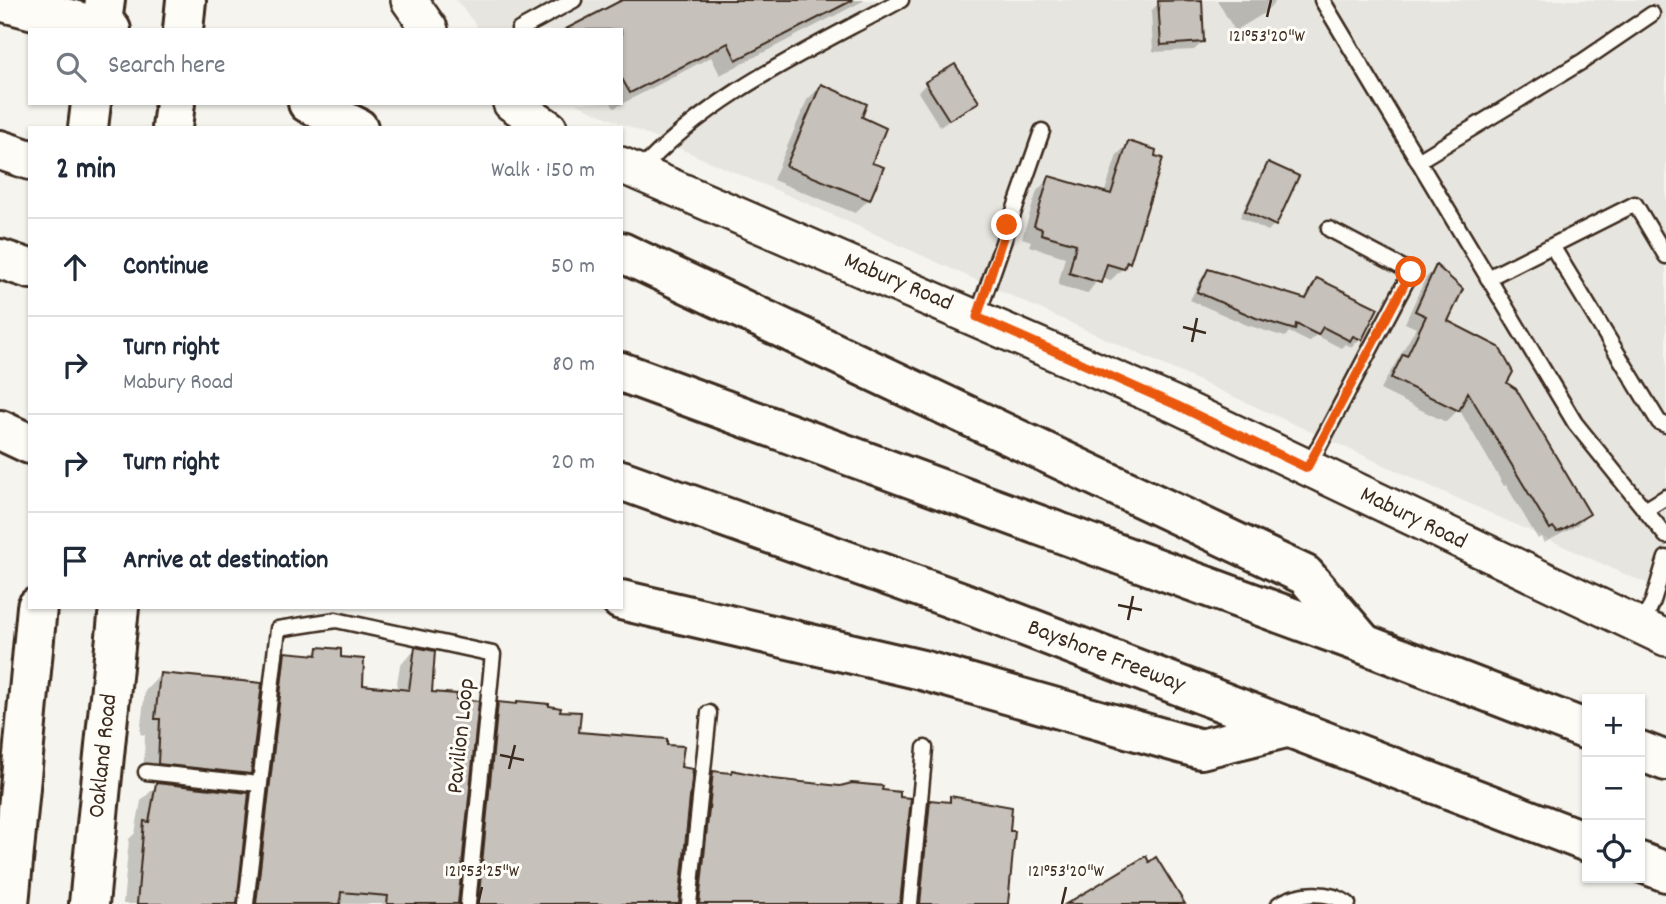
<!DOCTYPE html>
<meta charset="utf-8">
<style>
:root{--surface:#fff;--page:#f6f6f7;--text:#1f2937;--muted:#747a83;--line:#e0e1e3}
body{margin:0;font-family:Dekko,sans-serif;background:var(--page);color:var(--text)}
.controls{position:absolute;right:21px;bottom:21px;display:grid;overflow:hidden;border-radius:0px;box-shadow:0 2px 5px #0004}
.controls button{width:63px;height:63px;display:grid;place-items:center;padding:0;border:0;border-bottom:2px solid var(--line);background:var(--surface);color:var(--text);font:35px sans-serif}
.stop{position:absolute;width:21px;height:21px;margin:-16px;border:5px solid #ea580c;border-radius:50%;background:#fff}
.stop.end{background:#ea580c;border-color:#fff;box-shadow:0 2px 7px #0008}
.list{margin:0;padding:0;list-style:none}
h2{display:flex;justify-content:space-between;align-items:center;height:91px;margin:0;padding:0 28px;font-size:30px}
h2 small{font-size:23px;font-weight:400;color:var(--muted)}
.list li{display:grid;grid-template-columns:46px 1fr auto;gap:21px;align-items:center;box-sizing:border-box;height:98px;padding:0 28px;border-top:2px solid var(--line)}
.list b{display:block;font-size:26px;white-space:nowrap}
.list p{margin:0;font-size:23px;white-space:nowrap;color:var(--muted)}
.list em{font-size:23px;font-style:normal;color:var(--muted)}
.icon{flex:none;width:38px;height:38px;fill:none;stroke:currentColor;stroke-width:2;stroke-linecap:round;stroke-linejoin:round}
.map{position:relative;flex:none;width:1666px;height:904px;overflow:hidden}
.search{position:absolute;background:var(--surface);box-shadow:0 2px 5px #0004;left:28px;top:28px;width:595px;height:77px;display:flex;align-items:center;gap:18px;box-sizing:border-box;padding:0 24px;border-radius:0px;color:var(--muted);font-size:26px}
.panel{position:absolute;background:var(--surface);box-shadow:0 2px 5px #0004;left:28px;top:126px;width:595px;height:483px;border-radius:0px}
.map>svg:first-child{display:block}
.built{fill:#e7e5df}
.shadow{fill:#0003}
.building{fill:#c7c1bb;stroke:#3b2a1e;stroke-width:2}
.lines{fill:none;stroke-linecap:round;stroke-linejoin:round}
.service-casing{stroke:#3b2a1e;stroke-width:19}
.tertiary-casing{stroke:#3b2a1e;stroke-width:40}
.primary-casing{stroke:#3b2a1e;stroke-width:44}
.motorway-casing{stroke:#3b2a1e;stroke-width:44}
.service{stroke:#fdfcf7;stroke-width:14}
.tertiary{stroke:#fdfcf7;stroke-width:35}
.primary{stroke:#fdfcf7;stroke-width:38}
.motorway{stroke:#fdfcf7;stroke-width:38}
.route{stroke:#ea580c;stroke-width:9}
.ticks{fill:none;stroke:#3b2a1e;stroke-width:2.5}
.labels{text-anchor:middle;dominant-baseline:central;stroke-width:6;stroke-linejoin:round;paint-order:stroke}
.street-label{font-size:24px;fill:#3b2a1e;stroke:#fdfcf7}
.ticks-label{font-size:18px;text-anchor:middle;fill:#3b2a1e;stroke:#fdfcf7;stroke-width:6;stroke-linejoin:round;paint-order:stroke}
</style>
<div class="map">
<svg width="1666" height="904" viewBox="0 0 1666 904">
<rect width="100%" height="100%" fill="#f5f4ee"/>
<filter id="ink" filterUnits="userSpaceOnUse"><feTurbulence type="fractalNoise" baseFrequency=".0143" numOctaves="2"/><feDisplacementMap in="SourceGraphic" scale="14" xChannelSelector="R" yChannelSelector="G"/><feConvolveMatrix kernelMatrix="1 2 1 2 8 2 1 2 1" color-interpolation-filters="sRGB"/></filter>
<g filter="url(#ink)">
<!-- built -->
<path class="built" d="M456,0H1666V590L1631,577L822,210L579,105L575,103H621V30H480Z"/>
<!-- shadow -->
<g class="shadow">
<path d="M626,0H865L720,75L711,57L614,108L611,103H621V30Z"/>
<path d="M1217,0H1277L1263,14L1235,31Z"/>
<path d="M1159,3L1203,42L1194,50L1153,52L1151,11Z"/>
<path d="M926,84L976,102L940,127L918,92Z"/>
<path d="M821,86L859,118L870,163L882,168L869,199L855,213L773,180L807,100Z"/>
<path d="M1129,143V262L1110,281L1100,277L1087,294L1058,285L1065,257L1029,246L1031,241L1022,238L1037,191L1049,178L1104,194L1117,155Z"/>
<path d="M1269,164L1274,225L1268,231L1240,217L1262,171Z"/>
<path d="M1436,267L1446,321L1505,384L1588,514L1576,526L1544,543L1541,537L1538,539L1506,485L1504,486L1459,409L1446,422L1380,390L1416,328L1405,323L1425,279Z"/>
<path d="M1209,271L1303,300L1317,280L1376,309L1360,339L1352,347L1345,344L1341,348L1316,335L1309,342L1289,332L1285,337L1247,325L1190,300L1201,279Z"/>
<path d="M319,649L339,659L361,686L396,690L400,665L416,649L430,693L456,904H243L270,670L286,654L311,656Z"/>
<path d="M160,675L250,773L234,789L143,779L145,735L140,734L145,691Z"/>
<path d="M499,704L558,712L577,734L665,746L679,769L678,904H467L486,716Z"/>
<path d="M713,773L899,904H688L701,785Z"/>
<path d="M157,785L235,904H123L129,839L135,833L141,801Z"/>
<path d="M951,798L1006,904H909L918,814L930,802L946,803Z"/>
</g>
<!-- building -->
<g class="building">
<path d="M622,0H853L736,60L728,43L630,93L621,77V30H564Z"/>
<path d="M1202,0L1204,42L1161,45L1158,1Z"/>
<path d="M955,64L979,102L949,120L925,82Z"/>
<path d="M821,84L867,104L862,117L886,128L872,163L884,167L870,200L786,166Z"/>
<path d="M1128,141L1156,150L1155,156L1163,158L1130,263L1127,261L1124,269L1107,264L1101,283L1069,273L1076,244L1041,234L1042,229L1034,226L1049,176L1111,194Z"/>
<path d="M1268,162L1299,176L1276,226L1245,211Z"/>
<path d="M1436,265L1463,289L1448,321L1499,347L1513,372L1507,383L1516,389L1590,514L1563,530L1557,532L1553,527L1550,529L1468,392L1459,411L1391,378L1403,354L1407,356L1426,316L1415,311Z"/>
<path d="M1208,269L1306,299L1317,278L1378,308L1362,340L1353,336L1350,341L1323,327L1318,335L1296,324L1295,330L1256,318L1197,292Z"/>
<path d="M318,647L341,649V657L364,659L363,685L409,690L415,647L435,651L432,692L457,694L456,699L479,701L458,904H387L388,896L341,892L340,904H256L285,652L317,655Z"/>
<path d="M160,673L262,683L251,774L158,764L160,719H155Z"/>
<path d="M517,701L549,704V706L561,708L560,711L581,712L579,732L667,739V745L684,746L681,767L693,769L679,904H478L498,702L517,704Z"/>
<path d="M732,770L773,779L840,786L852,783L883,786L882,790L900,792V797L911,798L900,904H699L713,771L731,773Z"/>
<path d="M156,783L249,793L237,904H137L144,821L149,822Z"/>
<path d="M950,796L1012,807L1010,831H1015L1008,904H920L930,800L950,802Z"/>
<path d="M1146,856L1149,862L1156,857L1185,904H1066Z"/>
</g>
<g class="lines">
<!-- service casing -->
<g class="service-casing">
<g id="service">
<path d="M1322,0L1575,423L1666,536"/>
<path d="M519,30L574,0"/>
<path d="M1418,161L1583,61L1652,14"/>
<path d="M638,173C711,93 808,51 901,0"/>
<path d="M1552,246L1659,422L1666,425"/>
<path d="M1488,278L1635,204L1666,256"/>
<path d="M977,317L1042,131"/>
<path d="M1308,467L1411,272L1329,229"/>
<path d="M1645,510L1666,497"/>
<path d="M1641,627L1653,601L1666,558"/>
<path d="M146,772L259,784"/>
<path d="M246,904L278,629L336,620L493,654L468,904"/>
<path d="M689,904L709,713"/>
<path d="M910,904L925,748"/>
<path d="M1279,904C1299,892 1329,890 1348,904"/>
</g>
</g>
<!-- tertiary casing -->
<g class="tertiary-casing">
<g id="tertiary">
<path d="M409,0L430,30"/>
<path d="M511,103L549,128"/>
<path d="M621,165L1176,405L1666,638"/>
</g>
</g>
<!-- primary casing -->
<g class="primary-casing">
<g id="primary">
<path d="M101,30L105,0"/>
<path d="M183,30L186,0"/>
<path d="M88,128L91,103"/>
<path d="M172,128L175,103"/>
<path d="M9,904L37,607"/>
<path d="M89,904L119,607"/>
</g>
</g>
<!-- motorway casing -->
<g class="motorway-casing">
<g id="motorway">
<path d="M0,1L111,30"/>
<path d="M308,103L358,128"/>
<path d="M0,150L30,160"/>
<path d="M621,252L1305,575L1363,643"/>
<path d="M0,259L30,269"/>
<path d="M621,372L1364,644L1587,730"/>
<path d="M0,430L30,444"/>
<path d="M621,480L962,602L1587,842"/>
<path d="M621,600L922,670L1201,749L1290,727"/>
<path d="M1640,751L1666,761"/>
<path d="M1640,862L1666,872"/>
</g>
</g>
<!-- service -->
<use href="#service" class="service"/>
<!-- tertiary -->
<use href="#tertiary" class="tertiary"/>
<!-- primary -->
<use href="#primary" class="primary"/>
<!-- motorway -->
<use href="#motorway" class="motorway"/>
</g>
</g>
<g class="lines" filter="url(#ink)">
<!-- route -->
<path class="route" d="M1007,225L977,317L1176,405L1307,468L1411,272"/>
</g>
<!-- ticks -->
<path class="ticks" d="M1267,17L1271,0M1183,327L1206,333M1192,342L1197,318M1118,605L1142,610M1128,620L1133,596M500,755L524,760M509,769L515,745M478,904L482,887M1062,904L1066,887"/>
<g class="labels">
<!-- street labels -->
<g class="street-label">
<text transform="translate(898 283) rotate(23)">Mabury Road</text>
<text transform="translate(1413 519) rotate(26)">Mabury Road</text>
<text transform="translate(1106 657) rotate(21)">Bayshore Freeway</text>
<text transform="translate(462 736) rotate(-84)">Pavilion Loop</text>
<text transform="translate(104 756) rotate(-84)">Oakland Road</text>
</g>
</g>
<g class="ticks-label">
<text x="1267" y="41">121°53'20"W</text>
<text x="482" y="876">121°53'25"W</text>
<text x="1066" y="876">121°53'20"W</text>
</g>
</svg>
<div class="controls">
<button>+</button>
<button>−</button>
<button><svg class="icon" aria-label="locate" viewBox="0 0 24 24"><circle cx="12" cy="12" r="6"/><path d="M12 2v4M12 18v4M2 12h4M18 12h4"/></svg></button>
</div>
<div class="stop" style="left:1411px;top:272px"></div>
<div class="stop end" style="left:1007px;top:225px"></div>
<div class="search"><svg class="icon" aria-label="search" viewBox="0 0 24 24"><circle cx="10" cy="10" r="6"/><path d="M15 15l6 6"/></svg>Search here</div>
<section class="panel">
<h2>2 min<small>Walk · 150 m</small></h2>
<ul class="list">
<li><svg class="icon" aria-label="ahead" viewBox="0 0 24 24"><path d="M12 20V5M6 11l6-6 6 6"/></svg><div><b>Continue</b></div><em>50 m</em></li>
<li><svg class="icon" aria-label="right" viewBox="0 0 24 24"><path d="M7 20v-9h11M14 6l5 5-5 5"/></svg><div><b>Turn right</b><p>Mabury Road</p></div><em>80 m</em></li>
<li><svg class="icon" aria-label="right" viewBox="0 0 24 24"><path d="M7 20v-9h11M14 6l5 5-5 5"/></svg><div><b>Turn right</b></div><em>20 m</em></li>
<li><svg class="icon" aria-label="arrive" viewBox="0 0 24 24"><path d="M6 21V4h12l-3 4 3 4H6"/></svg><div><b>Arrive at destination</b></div></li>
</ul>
</section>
</div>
